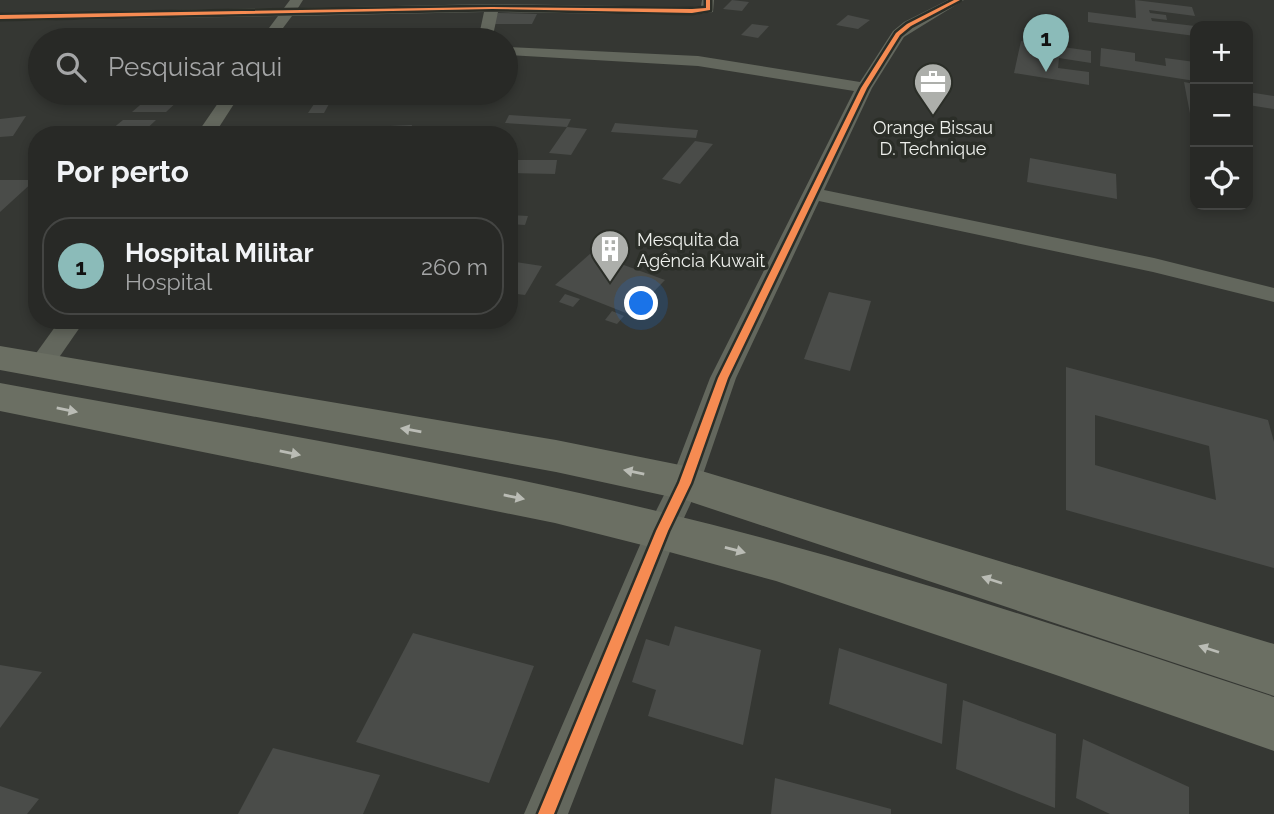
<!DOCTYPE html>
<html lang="pt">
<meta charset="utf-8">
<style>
:root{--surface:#282926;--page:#30312e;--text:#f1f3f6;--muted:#a5a6a7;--line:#444543;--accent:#8bbbb9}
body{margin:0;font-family:Raleway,sans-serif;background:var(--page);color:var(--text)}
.controls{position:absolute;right:21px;top:21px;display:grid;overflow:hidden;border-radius:14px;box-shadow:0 4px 10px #0003}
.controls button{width:63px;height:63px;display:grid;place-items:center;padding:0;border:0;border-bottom:2px solid var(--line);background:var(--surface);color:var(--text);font:35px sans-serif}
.you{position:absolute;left:642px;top:304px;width:24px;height:24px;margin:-18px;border:5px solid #fff;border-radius:50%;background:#1a73e8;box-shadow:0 0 0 10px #1a73e833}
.badge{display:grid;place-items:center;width:46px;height:46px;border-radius:50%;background:var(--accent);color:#111;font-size:23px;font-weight:700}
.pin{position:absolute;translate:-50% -58px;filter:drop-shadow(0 2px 4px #0008)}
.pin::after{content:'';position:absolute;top:37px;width:24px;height:21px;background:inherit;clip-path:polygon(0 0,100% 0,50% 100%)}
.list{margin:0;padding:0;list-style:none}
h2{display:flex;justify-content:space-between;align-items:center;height:91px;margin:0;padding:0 28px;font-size:30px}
h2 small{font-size:23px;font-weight:400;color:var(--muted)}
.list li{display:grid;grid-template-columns:46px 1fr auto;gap:21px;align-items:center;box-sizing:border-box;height:98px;margin:0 14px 14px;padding:0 14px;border:2px solid var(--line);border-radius:28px}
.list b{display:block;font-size:26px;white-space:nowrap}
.list p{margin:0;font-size:23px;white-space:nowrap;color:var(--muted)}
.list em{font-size:23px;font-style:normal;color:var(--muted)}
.icon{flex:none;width:38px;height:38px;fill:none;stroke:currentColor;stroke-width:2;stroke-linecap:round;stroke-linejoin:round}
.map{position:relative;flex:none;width:1274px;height:814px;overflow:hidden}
.search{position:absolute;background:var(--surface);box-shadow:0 4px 10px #0003;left:28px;top:28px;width:490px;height:77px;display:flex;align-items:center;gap:18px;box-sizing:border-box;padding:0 24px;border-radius:38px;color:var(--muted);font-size:26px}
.panel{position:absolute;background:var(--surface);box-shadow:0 4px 10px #0003;left:28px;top:126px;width:490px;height:203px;border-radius:28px}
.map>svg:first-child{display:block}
.building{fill:#4a4c49;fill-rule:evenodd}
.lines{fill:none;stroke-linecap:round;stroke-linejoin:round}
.minor{fill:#63675d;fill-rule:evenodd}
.primary{fill:#6b6f63;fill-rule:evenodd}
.cycleway-casing{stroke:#2b2e28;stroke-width:5}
.cycleway{fill:#f68b52;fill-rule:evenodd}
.oneway{fill:#babcb5}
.labels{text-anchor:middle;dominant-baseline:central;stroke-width:7;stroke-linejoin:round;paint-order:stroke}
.far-poi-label{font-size:18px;fill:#eef0ec;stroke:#2b2e28}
</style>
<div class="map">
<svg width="1274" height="814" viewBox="0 0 1274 814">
<rect width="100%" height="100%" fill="#353733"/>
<!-- building -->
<g class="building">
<path d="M732,0L749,2L742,11L723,9Z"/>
<path d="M1135,0L1192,7L1195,16L1149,10L1150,13L1166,15L1167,20L1151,18L1152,21L1195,26V36L1088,22V12L1136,18Z"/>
<path d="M498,13L537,14L532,24H492Z"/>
<path d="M848,15L870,20L858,29L836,25Z"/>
<path d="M752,24L769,26L758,38L741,35Z"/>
<path d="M1021,41L1091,51V63L1059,58L1058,68L1089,72V85L1014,73Z"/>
<path d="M1101,48L1135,53V61L1166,66L1165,58L1195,62V81L1100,66Z"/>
<path d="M1184,82L1195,84V119H1191Z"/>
<path d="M1248,92L1274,96V109L1248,105Z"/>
<path d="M382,93H409L406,103H377Z"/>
<path d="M147,99H180L166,112H132Z"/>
<path d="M314,104H329L324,113H308Z"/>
<path d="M509,115L571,119L567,127L505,123Z"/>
<path d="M26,116L13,136L0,137V119Z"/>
<path d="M123,120H156L140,135L106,134Z"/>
<path d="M615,123L698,130L696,138L611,132Z"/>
<path d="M412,125L411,129L435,127L434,135H323L325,129Z"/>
<path d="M567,127L587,129L571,155L549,153Z"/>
<path d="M695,141L713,144L680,184L662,179Z"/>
<path d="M1030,158L1116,174L1117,199L1027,182Z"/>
<path d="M509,160H557L555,174L509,173Z"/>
<path d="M0,180H35L0,212Z"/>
<path d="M509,215L528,216L525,225L509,224Z"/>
<path d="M591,253L665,280L631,315L555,285Z"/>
<path d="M509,261L542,266L525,295L509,293Z"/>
<path d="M829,292L871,301L850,371L804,359Z"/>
<path d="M565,294L580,299L573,307L559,302Z"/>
<path d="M612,311L624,316L617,324L605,320Z"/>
<path d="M1066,367L1268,420L1274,442V568L1066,510ZM1095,415L1209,446L1216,500L1095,465Z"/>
<path d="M675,626L761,650L743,745L648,716L656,690L632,682L646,639L669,646Z"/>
<path d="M413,633L534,666L489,783L356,742Z"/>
<path d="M839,648L947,684L942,744L829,704Z"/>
<path d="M0,665L42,672L0,728Z"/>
<path d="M963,700L1056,734L1055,808L956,769Z"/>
<path d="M1083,739L1189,787V814H1110L1076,798Z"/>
<path d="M273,748L380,775L363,814H238Z"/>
<path d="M775,778L891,809V814H771Z"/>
<path d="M0,786L39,799L27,814H0Z"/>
</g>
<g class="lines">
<!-- minor -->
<g class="minor">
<path d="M290,0H303L298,8L492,4L692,7L701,6L702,0H714L713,12L692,15L498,12L492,40H478L484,12L292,16L274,40H260L278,16L0,21V13L284,8Z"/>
<path d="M948,0H964L904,37L872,88L824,190L1154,258L1274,288V302L1153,272L819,201L736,378L700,483L678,531L568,814H524L646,531L670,483L710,378L854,91L698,66L506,55V47L698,56L860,82L893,31L904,22Z"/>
<path d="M225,93H241L214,135H196Z"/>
<path d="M60,320H85L51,369L42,372L33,369L29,363Z"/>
</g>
<!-- primary -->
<g class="primary">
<path d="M0,346L556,440L685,466L1274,644V696L685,500L556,472L0,370Z"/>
<path d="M0,383C220,424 443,459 661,512C868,562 1071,630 1274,697V751L1056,675L776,581L662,550L555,523L0,411Z"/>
</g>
<!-- cycleway casing -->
<g class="cycleway-casing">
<g id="cycleway">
<path d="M706,0H710V10L692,13L492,9L0,19V15L492,7L692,9L706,8Z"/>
<path d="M954,0H960L911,26L900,35L867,88L728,378L691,483L668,531L554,814H538L656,531L679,483L718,378L861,88L896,33L907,24Z"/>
</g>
</g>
<!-- cycleway -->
<use href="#cycleway" class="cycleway"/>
</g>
<!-- one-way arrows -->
<defs><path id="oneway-solid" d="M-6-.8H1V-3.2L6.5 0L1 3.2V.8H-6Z" transform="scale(1.75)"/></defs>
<g class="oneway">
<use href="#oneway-solid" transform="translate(67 410) rotate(11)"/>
<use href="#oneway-solid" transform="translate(411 430) rotate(-170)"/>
<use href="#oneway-solid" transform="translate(290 453) rotate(11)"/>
<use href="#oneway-solid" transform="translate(634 472) rotate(-168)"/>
<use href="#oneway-solid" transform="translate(514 497) rotate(11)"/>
<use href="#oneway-solid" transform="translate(735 550) rotate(15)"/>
<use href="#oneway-solid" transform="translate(992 580) rotate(-162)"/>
<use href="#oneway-solid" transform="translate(1209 649) rotate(-162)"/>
</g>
<!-- icons -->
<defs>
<g id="office-pin" transform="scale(2.0125)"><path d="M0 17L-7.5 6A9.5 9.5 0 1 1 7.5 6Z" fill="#adafab" stroke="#2b2e28"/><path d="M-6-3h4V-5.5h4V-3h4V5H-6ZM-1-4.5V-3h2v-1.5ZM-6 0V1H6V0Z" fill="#fff"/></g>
<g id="building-pin" transform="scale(2.0125)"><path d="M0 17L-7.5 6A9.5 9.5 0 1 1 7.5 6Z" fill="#adafab" stroke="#2b2e28"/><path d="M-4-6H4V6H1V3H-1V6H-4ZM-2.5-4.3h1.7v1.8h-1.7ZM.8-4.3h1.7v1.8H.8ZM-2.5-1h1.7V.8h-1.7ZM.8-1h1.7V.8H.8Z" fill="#fff"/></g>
</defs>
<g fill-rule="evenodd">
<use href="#office-pin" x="933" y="82"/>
<use href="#building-pin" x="610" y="249"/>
</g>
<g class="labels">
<!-- far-poi labels -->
<g class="far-poi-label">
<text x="933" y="127">Orange Bissau<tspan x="933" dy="21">D. Technique</tspan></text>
<text x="637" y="239" text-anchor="start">Mesquita da<tspan x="637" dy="21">Agência Kuwait</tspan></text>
</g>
</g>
</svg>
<div class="controls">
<button>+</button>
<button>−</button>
<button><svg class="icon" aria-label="locate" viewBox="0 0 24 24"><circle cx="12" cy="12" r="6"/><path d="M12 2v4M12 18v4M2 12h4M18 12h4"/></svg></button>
</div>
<div class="you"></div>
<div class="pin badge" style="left:1046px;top:72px">1</div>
<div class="search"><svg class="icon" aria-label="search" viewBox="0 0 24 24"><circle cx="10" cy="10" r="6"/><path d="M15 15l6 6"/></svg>Pesquisar aqui</div>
<section class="panel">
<h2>Por perto<small></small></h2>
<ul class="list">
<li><span class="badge">1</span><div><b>Hospital Militar</b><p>Hospital</p></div><em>260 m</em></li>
</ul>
</section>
</div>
